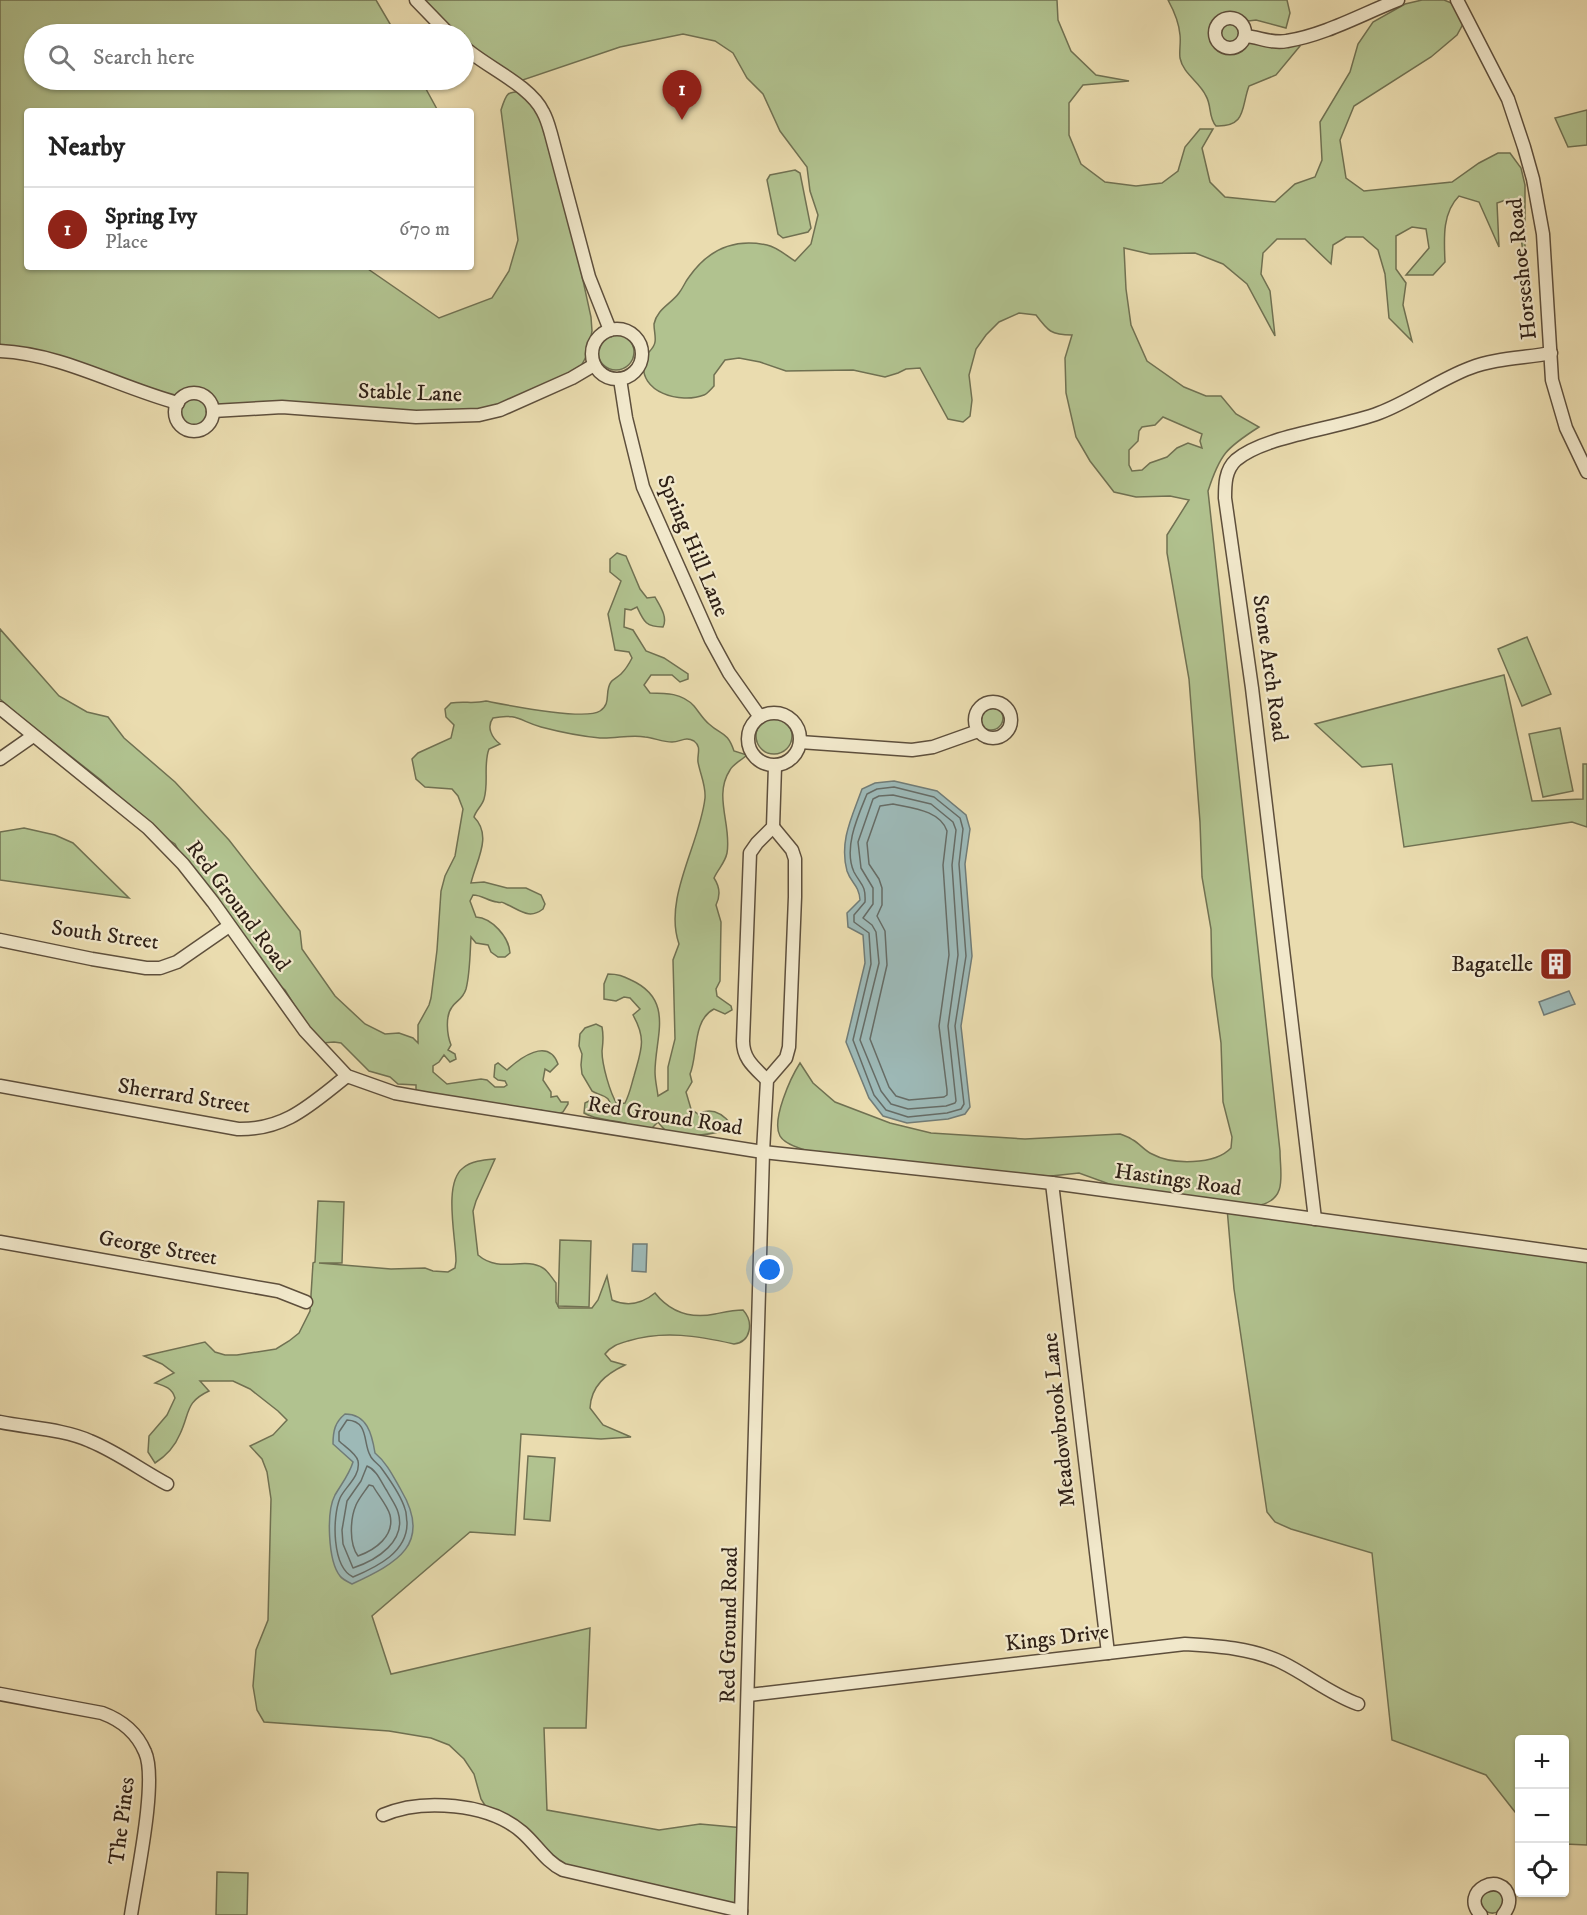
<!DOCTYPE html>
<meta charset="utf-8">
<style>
:root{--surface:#fff;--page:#f6f6f6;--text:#222;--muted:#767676;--line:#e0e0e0;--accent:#8f2418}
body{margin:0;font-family:"IM FELL DW Pica",serif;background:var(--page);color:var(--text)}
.controls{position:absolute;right:18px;bottom:18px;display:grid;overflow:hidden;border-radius:6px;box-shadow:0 2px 4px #0004}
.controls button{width:54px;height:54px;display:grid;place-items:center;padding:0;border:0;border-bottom:2px solid var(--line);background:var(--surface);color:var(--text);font:30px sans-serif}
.you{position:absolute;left:770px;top:1270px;width:21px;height:21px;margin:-15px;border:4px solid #fff;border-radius:50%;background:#1a73e8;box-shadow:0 0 0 9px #1a73e833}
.badge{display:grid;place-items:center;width:39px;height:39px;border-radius:50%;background:var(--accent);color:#fff;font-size:20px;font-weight:700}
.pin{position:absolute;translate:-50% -50px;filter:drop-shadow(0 2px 3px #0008)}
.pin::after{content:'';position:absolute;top:32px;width:21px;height:18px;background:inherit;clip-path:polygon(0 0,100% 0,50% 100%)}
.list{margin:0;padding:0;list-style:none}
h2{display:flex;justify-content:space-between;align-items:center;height:78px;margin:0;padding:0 24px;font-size:26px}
h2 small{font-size:20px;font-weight:400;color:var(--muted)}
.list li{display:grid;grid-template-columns:39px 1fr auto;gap:18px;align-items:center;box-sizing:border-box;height:84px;padding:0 24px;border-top:2px solid var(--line)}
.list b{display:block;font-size:22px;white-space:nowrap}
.list p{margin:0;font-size:20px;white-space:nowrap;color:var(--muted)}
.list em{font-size:20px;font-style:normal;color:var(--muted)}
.icon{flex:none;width:33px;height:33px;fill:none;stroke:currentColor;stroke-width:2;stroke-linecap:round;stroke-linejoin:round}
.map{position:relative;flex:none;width:1587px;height:1915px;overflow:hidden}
.search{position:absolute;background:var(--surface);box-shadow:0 2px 4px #0004;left:24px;top:24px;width:450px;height:66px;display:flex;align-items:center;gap:15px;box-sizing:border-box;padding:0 21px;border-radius:33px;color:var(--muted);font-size:22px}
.panel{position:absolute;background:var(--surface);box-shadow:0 2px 4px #0004;left:24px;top:108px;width:450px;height:162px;border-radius:6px}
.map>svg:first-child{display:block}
.green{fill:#b1c28f;stroke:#707152;stroke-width:1.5;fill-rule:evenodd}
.water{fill:#9db9b7;stroke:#717c77;stroke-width:1.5}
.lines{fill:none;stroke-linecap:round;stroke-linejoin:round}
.shore{stroke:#666c66;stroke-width:1.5}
.minor-casing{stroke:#5e4f3c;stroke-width:15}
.minor{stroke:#f1e8cb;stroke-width:12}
.labels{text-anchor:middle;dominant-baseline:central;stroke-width:4.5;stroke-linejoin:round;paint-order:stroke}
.street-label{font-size:22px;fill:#2f2016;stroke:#f1e8cb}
.poi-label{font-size:22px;fill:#2f2016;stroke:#f1e8cb;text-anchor:end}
</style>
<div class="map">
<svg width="1587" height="1915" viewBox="0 0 1587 1915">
<rect width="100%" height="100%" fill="#eadcaf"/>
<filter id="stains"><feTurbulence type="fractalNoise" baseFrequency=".00333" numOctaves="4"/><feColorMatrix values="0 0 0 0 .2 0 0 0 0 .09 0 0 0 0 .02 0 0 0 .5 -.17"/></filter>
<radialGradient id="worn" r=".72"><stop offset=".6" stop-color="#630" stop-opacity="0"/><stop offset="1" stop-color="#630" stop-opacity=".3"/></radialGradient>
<!-- green -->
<g class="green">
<path d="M0,0H376L396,34H34V80H421L438,111H27V267H365L439,318L492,298L509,271L518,240L501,110C507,91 507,92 526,91L551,134L591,317L592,331L588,353L580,368L490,413L212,407C205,393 192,390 180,400L102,376L0,351Z"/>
<path d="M416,0H1057L1058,20L1071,51L1096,75L1129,81L1083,85L1069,103V135L1081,164L1105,182L1136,186L1162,183L1178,171L1185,147L1200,129H1213L1202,148L1210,182L1225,197L1275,202L1295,184L1315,177L1322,160L1320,122L1350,72L1358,44L1373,22L1405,4L1422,0H1444L1454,4L1463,24L1457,35L1431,57L1354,106L1340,140L1346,178L1364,191L1452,182L1479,163L1498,153H1510L1521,168L1525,185V267L1518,215L1509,199L1497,203L1499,247L1479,202L1459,196C1442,213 1444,239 1445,262L1433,275H1406L1429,248L1426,229L1412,227L1396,236V269L1406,283L1403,305L1412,341L1389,318L1385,274L1378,250L1363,237H1346L1333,245L1331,264L1305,239H1277L1263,253L1261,274L1270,291L1275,336L1247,284L1223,264L1195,253L1150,254L1124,248L1126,289L1131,325L1147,361L1184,387L1206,396H1221L1236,414L1259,427C1226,448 1220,454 1208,491L1280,1151C1280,1174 1288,1199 1260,1205L1123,1189L1079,1173L1051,1176L1027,1175L828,1155C816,1153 786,1147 780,1136C771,1120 791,1077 800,1063L813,1083L835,1102L890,1123L931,1133L1025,1139L1120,1134C1125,1136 1129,1137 1133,1140C1140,1144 1145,1151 1152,1154C1172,1165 1215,1165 1231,1148L1232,1137L1223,1102L1221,1043L1212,976L1211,929L1202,877L1200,822L1189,679L1167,553V535L1189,500L1170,496L1136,497L1114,492L1090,461L1076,437L1066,393L1065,358L1072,335C1051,335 1048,331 1036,315L1019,313L999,322L986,335L976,349L969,375L972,400L970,416L963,422L948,419L920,368L906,369L898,373L885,377L853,370L786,371L760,362L739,358L725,360L714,375V386C711,389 707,394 704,395C681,404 638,393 644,361C645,353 654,350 655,342C656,337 654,331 654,324C657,309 671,304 679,293C683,288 685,282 689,277C708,250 734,238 767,245C777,247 787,256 795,261L811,244L818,215L810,191L807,167L780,131L763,94L747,78L733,53L715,41L683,34L620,47L514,83L464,47V34H449ZM1163,417L1202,434L1200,441L1202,448L1188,443L1177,448L1167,457L1150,463L1142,470L1132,471L1129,465V450L1138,441L1139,431L1142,427L1155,425Z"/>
<path d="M1168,0H1287L1290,13L1286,28L1256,20L1240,22L1248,31L1281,38L1300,46L1276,75L1249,86C1241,107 1247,127 1216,126C1208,117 1212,106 1206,96C1200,82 1183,74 1180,58C1179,51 1181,42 1180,35C1179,22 1174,11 1168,0Z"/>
<path d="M1587,110V145L1568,147L1555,118Z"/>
<path d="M795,170L800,173L811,228L808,232L783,238L778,234L767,180L770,175Z"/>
<circle cx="616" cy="352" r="18"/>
<circle cx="195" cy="412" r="15"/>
<path d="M617,553L626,556L640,589L647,598L655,597C660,606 668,617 663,627C646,627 644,622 637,607L631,610L625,609L624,627L633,630L646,651L664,658L688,674V679L680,682L672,675H651L644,685L650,693C666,693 682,693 694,706C699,712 703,719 709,724C722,736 727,731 734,751L747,755C742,760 733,764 730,770C713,796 732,825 727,853C725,863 718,869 714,878C720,887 721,895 716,905L721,922L720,981L716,989L717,996L731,1006L732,1010L725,1014L714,1009C692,1020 698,1056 690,1074L692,1082L686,1092L691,1109L698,1114C711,1107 722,1113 731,1124C724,1136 681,1138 668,1132C664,1130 661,1126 658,1122L651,1129L640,1130C625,1118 600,1123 584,1113L585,1103L589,1101L597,1103L603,1110H610C613,1095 600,1096 592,1091L582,1074L581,1065L582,1054L579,1046L580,1034L585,1028L596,1024L602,1027C604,1037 603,1042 602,1051C602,1065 610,1093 617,1104L625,1103C630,1093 631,1086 634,1076C641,1050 647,1040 633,1015L640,1009L630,998L624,997L616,1001L604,999V984L608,974C618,974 623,976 631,980C675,1000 655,1037 655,1072C655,1080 657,1088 658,1096L668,1090V1067L675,1039L673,960L679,944C663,898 700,844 705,798C706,785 700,774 698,762C697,754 702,747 694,741C685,736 681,742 672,742C663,742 654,738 645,737C631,734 615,739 600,738C579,736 560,732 541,727C520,721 517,713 493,718C486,727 492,738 500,744L489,749C483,764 489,783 484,799C482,806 476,810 474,817C493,836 476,861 471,883L484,882L507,888H526L541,895L545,904L543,909C529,920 520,910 506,904C498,900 505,904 497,902C488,901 482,895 473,895L470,901L476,917C492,918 509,937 510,953L505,957H498L491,952L488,945L476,943L471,937C470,953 470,974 466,989C463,999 457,1000 452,1007C445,1016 447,1035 451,1045L448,1050L455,1054L456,1059L450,1062L444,1055L439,1062L433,1066V1072L447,1084L481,1079L487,1080L495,1087H504L507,1085L505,1081L498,1080L494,1077L495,1065L498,1063L507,1070C520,1058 548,1037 558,1064L550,1072L545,1069L543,1080L551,1092V1097L557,1096L561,1102H568V1104L563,1112L554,1116L541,1110L529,1112L416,1094V1085L398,1084L390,1077L369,1071L341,1043L334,1042L322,1043L312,1034L285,990L271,978L185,862L175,844L160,834L101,780L18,715L0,699V629L59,696L87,712L108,717L124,738L175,782L229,840L300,931L302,949L335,996L365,1024L385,1034L399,1033L413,1038L418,1043V1025L429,1005L431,998L437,950L441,891L445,876L455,856L463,809L458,796L452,789L425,787L416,779L412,759L418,753L451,738L454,725L446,717L445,709L451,703C464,701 474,704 486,701C507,705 585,721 600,711C612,703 604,692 611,682C613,679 618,677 621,674C626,669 629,664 632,658L629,652L615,650L608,614L621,581L610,572V559Z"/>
<path d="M1527,637L1551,694L1522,706L1498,649Z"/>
<path d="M1504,675L1532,801L1583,799V764H1587V827L1572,822L1404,847L1392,764L1362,767L1315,724Z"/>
<circle cx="991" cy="718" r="12"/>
<circle cx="774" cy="736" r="18"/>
<path d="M1560,728L1573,791L1543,797L1529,734Z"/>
<path d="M24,828L55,835L73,843L129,898L0,880V832Z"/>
<path d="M495,1159L476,1201L473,1211L478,1255C500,1274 524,1256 543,1268C548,1271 552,1278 556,1283V1302L559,1308H592L598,1300L607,1276L612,1300C628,1307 643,1303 655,1293C670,1312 690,1319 715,1314C725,1312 733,1310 743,1310C754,1322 751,1342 734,1344C698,1336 664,1330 628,1341C618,1344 611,1346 605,1354L611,1361L625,1365C606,1374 591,1386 590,1408L603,1425L631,1437L601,1439L521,1434L515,1535L470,1532L372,1616L391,1674L590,1628L586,1728H544L547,1810L659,1830L700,1824L744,1828L741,1911L573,1872L530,1840L491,1815L481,1799L474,1774L464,1759L449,1745L431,1738L389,1731L264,1722L257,1710L253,1686L256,1650L268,1620L271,1499L267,1472L262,1459L250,1446L273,1435L287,1420L278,1411L250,1389L233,1381H200L209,1391C185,1402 190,1413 180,1434C175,1446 166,1456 155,1463L148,1452L149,1436L167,1415L175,1398C172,1388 165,1386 155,1383L174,1373L162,1364L144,1356L205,1342L215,1352L225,1355H237L276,1349L289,1341L299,1333L310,1311L313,1263L315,1262L318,1201L344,1202L342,1263H319L391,1269L425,1268L433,1271L448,1272L455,1268L456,1261C456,1238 443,1183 463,1168C471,1161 484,1160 495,1159Z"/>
<path d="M1227,1208L1587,1256V1845L1565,1844L1564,1740H1520L1519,1817L1486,1775L1392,1740L1372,1553L1291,1529L1275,1522L1267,1512L1234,1289Z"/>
<path d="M560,1240L591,1241L589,1307L558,1306Z"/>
<path d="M528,1456L555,1458L550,1521L524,1519Z"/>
<path d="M217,1872L248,1873L247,1915H216Z"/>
<path d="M1498,1889L1505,1898L1501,1910C1494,1915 1488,1914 1482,1908L1480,1896L1482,1892Z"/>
</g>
<!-- water -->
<g class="water">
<path d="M894,781L937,791L966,815L970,829L965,864L972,956L961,1026L970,1107L965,1114L948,1119L907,1123L883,1116L869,1098L846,1042L865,963L863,935L848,927L847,913L860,900C859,885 851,883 847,871C839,841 852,817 862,789L875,783Z"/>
<path d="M1569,991L1575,1004L1544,1015L1539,1002Z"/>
<path d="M633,1244H647L646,1272L632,1271Z"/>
<path d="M345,1414C367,1414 372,1434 375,1453C387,1463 393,1476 401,1490C433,1544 397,1563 352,1584C348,1582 342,1579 340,1576C328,1561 326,1512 335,1495C342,1483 349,1475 353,1462L333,1444C333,1431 335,1422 345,1414Z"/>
</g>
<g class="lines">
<!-- shore -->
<g class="shore">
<path d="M894,787L934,797L960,818L963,829L959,864L966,956L955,1026L964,1104L961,1109L947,1113L908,1117L886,1110L874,1095L853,1040L871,964L869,933L854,922V915L865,902C866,885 861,885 854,872C843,848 858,816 867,794L877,789Z"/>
<path d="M893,795L931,804L953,822L956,830L952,865L958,955L948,1026L956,1101L955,1103L946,1106L908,1109L891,1104L881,1091L860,1040L879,963L876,932L872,925L863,918L873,904V888L861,868L858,842L873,799L879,796Z"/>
<path d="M893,804C911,808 940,810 947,831L943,865L949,955L939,1026L947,1090V1095L944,1097L909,1100L896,1096L889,1087L870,1039L887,965L885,931L877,916L882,905V888L879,879L869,864L867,843L880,806Z"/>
<path d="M347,1420C369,1421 363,1443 370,1455C372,1461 379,1464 382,1469C390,1480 401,1495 405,1509C407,1513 406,1518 407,1522C408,1552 377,1567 353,1577C332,1567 332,1518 340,1498C345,1487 361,1476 358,1461C357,1454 344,1446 339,1441V1432Z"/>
<path d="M367,1466C377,1470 381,1482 387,1491C390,1497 396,1505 398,1512C407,1541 377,1560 353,1568L343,1544L342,1530L347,1501L361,1481Z"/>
<path d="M369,1485L373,1486C378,1495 387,1505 390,1515C395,1536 375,1550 358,1556C349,1544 350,1519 356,1505C359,1498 365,1491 369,1485Z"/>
</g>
<!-- minor casing -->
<g class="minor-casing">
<g id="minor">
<path d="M416,0L449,34"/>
<path d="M1457,0L1508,99L1524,147L1533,179L1543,234L1552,380L1566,428L1587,472"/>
<circle cx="1230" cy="33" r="15"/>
<path d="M1245,36C1259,37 1272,44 1287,41C1325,35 1362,14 1398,0"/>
<path d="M464,47C486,67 530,85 543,112C547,119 549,127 551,134L589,277L610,330"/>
<circle cx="617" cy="354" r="25"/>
<path d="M0,351C63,354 118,387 178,403"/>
<path d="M620,379L626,418L643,487L711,640L729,673L760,717"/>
<circle cx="194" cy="412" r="19"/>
<path d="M213,411L282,407L416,417L479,415L500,410L572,378L594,365"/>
<circle cx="993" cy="720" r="18"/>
<path d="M0,708L148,828L183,864L213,902L305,1031L347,1076L395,1093L429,1099L763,1152L1052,1183L1587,1256"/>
<circle cx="774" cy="739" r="26"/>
<path d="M800,742L912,750L933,747L978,731"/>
<path d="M0,759L33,736"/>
<path d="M0,940L92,959L146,968H160L177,962L229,926"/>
<path d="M767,1080C754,1067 743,1059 743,1041L750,853L757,843L773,827L775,766"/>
<path d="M0,1086L238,1129C286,1130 311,1104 347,1076"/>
<path d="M1052,1183L1108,1653"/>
<path d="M1315,1219L1252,688L1225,498C1225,485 1225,470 1236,460C1265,435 1341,428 1379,413C1411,401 1438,380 1470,368C1495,358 1525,358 1551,353"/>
<path d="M0,1242L278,1291L306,1302"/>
<path d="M0,1422C29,1428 63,1429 90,1441C117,1452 141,1470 167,1484"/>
<path d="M0,1694L102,1713C121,1720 137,1733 145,1752C158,1780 136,1880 131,1915"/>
<path d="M749,1695L1185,1644C1218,1646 1251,1648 1281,1662C1308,1675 1330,1694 1358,1704"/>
<path d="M383,1815C422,1798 489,1803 522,1832C537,1845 545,1861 563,1870L741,1911"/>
<path d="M741,1915L763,1152L767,1080L786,1058L789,1047L795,897V859L792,850L773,827"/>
<path d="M1481,1915C1458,1891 1503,1869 1509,1898C1510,1905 1507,1910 1503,1915"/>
</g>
</g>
<!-- minor -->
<use href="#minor" class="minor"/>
</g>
<!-- icons -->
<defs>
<g id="building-square" transform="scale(1.725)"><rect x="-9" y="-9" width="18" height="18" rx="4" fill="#8f2418" stroke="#f1e8cb"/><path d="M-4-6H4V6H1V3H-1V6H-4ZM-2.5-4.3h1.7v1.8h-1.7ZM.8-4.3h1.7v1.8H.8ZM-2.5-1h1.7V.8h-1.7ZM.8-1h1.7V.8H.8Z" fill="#fff"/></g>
</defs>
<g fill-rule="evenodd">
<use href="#building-square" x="1556" y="964"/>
</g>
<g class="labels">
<!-- street labels -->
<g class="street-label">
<text transform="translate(1522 269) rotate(-96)">Horseshoe Road</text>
<text transform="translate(410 393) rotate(2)">Stable Lane</text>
<text transform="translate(693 546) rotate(67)">Spring Hill Lane</text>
<text transform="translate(1270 668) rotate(82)">Stone Arch Road</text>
<text transform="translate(238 906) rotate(53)">Red Ground Road</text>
<text transform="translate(105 935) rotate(8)">South Street</text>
<text transform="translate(184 1096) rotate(9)">Sherrard Street</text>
<text transform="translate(665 1116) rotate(9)">Red Ground Road</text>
<text transform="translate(1178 1180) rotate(8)">Hastings Road</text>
<text transform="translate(158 1248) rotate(10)">George Street</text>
<text transform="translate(1059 1420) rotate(-96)">Meadowbrook Lane</text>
<text transform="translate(729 1625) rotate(-89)">Red Ground Road</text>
<text transform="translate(1057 1638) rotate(-7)">Kings Drive</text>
<text transform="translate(122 1821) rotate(-83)">The Pines</text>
</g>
<!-- poi labels -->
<g class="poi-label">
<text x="1533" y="964">Bagatelle</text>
</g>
</g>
<rect width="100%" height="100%" filter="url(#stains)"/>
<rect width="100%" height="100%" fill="url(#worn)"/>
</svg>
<div class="controls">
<button>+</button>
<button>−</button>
<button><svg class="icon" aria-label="locate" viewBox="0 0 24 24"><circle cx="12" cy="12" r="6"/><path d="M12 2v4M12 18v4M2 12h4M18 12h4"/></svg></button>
</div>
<div class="you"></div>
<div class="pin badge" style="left:682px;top:120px">1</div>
<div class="search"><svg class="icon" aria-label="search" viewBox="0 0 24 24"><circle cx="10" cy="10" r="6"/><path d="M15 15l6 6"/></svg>Search here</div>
<section class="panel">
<h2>Nearby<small></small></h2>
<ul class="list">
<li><span class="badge">1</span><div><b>Spring Ivy</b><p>Place</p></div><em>670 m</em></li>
</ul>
</section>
</div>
